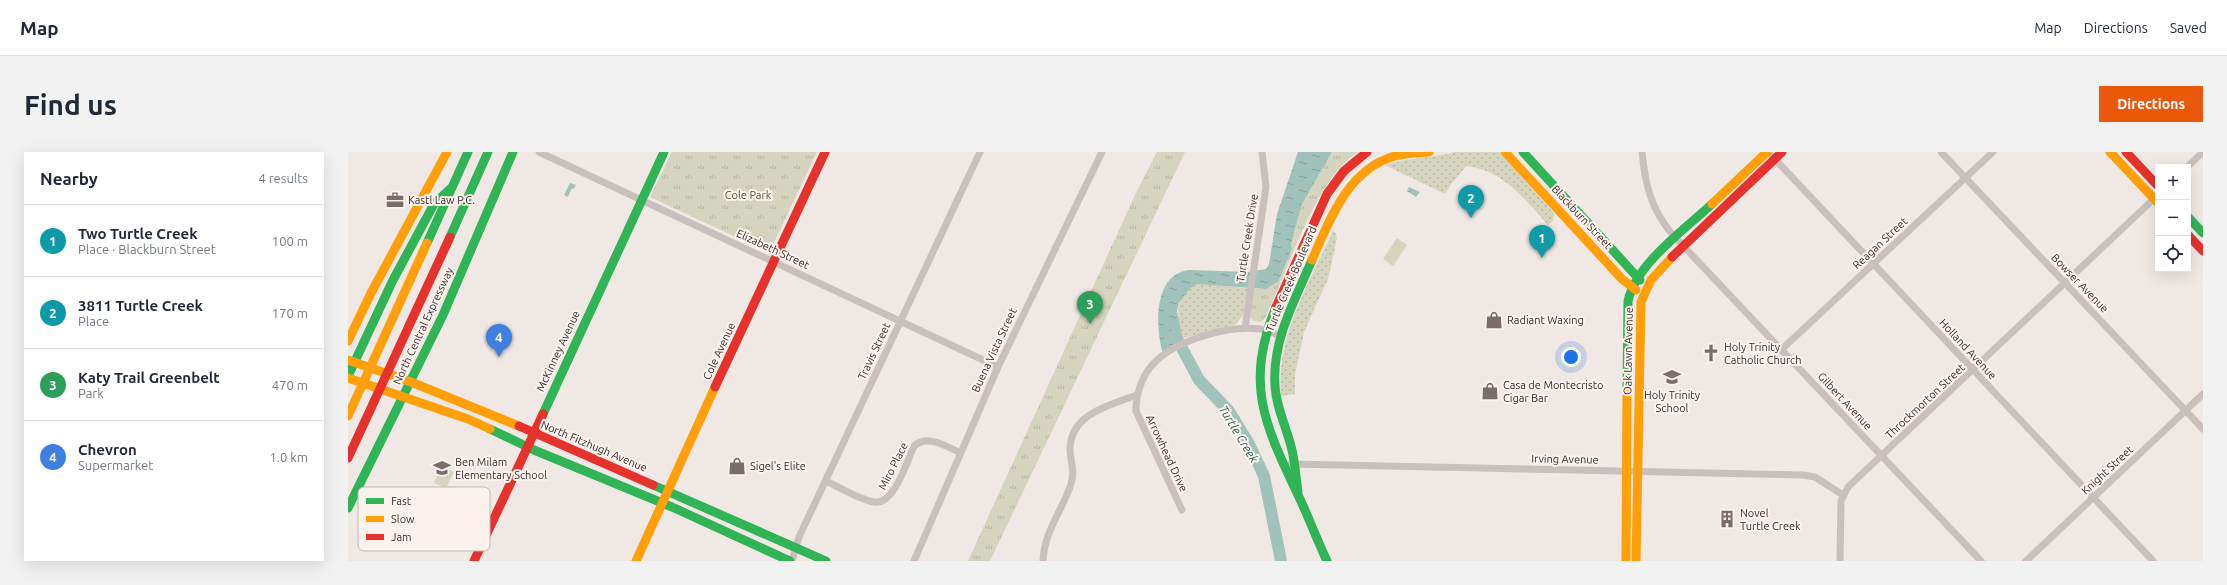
<!DOCTYPE html>
<meta charset="utf-8">
<style>
:root{--surface:#fff;--page:#f2f2f3;--text:#1f2937;--muted:#747a83;--line:#e0e1e3;--accent:#ea580c}
body{margin:0;font-family:Ubuntu,sans-serif;background:var(--page);color:var(--text)}
.controls{position:absolute;right:12px;top:12px;display:grid;overflow:hidden;border-radius:0px;box-shadow:0 4px 16px #0002}
.controls button{width:36px;height:36px;display:grid;place-items:center;padding:0;border:0;border-bottom:1px solid var(--line);background:var(--surface);color:var(--text);font:20px sans-serif}
.you{position:absolute;left:1223px;top:205px;width:14px;height:14px;margin:-10px;border:3px solid #fff;border-radius:50%;background:#1a73e8;box-shadow:0 0 0 6px #1a73e833}
.badge{display:grid;place-items:center;width:26px;height:26px;border-radius:50%;background:var(--accent);color:#fff;font-size:13px;font-weight:700}
.pin{position:absolute;translate:-50% -33px;filter:drop-shadow(0 1px 2px #0008)}
.pin::after{content:'';position:absolute;top:21px;width:14px;height:12px;background:inherit;clip-path:polygon(0 0,100% 0,50% 100%)}
.list{margin:0;padding:0;list-style:none}
h2{display:flex;justify-content:space-between;align-items:center;height:52px;margin:0;padding:0 16px;font-size:17px}
h2 small{font-size:13px;font-weight:400;color:var(--muted)}
.list li{display:grid;grid-template-columns:26px 1fr auto;gap:12px;align-items:center;box-sizing:border-box;height:72px;padding:0 16px;border-top:1px solid var(--line)}
.list b{display:block;font-size:15px;white-space:nowrap}
.list p{margin:0;font-size:13px;white-space:nowrap;color:var(--muted)}
.list em{font-size:13px;font-style:normal;color:var(--muted)}
.icon{flex:none;width:22px;height:22px;fill:none;stroke:currentColor;stroke-width:2;stroke-linecap:round;stroke-linejoin:round}
.map{position:relative;flex:none;width:1855px;height:409px;overflow:hidden;border-radius:0px}
header{display:flex;align-items:center;gap:24px;box-sizing:border-box;height:56px;padding:0 20px;background:var(--surface);border-bottom:1px solid var(--line)}
header strong{font-size:19px}
nav{display:flex;gap:22px;margin-inline-start:auto;font-size:14px}
.intro{display:flex;align-items:center;justify-content:space-between;box-sizing:border-box;height:96px;padding:0 24px}
h1{margin:0;font-size:28px}
.button{padding:10px 18px;border-radius:0px;background:var(--accent);color:#fff;font-size:14px;font-weight:700}
main{display:flex;gap:24px;padding:0 24px}
aside{flex:1;background:var(--surface);border-radius:0px;box-shadow:0 4px 16px #0002}
.map>svg:first-child{display:block}
.grass{fill:url(#grass-dots)}
.park{fill:url(#park-tufts)}
.pitch{fill:#d4d4bf}
.water{fill:url(#water-ripples)}
.lines{fill:none;stroke-linecap:round;stroke-linejoin:round}
.river{stroke:#a1c2bb;stroke-width:12}
.street{stroke:#c9c0bd;stroke-width:7}
.fast{stroke:#30b455;stroke-width:9}
.slow{stroke:#ff9f0a;stroke-width:9}
.jam{stroke:#e5322d;stroke-width:9}
.labels{text-anchor:middle;dominant-baseline:central;stroke-width:4;stroke-linejoin:round;paint-order:stroke}
.park-label{font-size:11px;fill:#51592e;stroke:#fbf2ed}
.poi-label{font-size:11px;fill:#3a2d2b;stroke:#fbf2ed;text-anchor:start}
.street-label{font-size:11px;fill:#3a2d2b;stroke:#fbf2ed}
.water-label{font-size:12px;font-style:italic;fill:#1f5d55;stroke:#fbf2ed}
.key{fill:#fbf2ed;stroke:#c1b7b3;stroke-width:1}
.key-label{font-size:11px;fill:#3a2d2b}
</style>
<header>
<strong>Map</strong>
<nav><a>Map</a><a>Directions</a><a>Saved</a></nav>
</header>
<div class="intro"><h1>Find us</h1><a class="button">Directions</a></div>
<main>
<aside>
<h2>Nearby<small>4 results</small></h2>
<ul class="list">
<li><span class="badge" style="background:#0f9aa8">1</span><div><b>Two Turtle Creek</b><p>Place · Blackburn Street</p></div><em>100 m</em></li>
<li><span class="badge" style="background:#0f9aa8">2</span><div><b>3811 Turtle Creek</b><p>Place</p></div><em>170 m</em></li>
<li><span class="badge" style="background:#2e9e5b">3</span><div><b>Katy Trail Greenbelt</b><p>Park</p></div><em>470 m</em></li>
<li><span class="badge" style="background:#3f7fe0">4</span><div><b>Chevron</b><p>Supermarket</p></div><em>1.0 km</em></li>
</ul>
</aside>
<div class="map">
<svg width="1855" height="409" viewBox="0 0 1855 409">
<defs>
<pattern id="grass-dots" width="8" height="8" patternUnits="userSpaceOnUse"><rect width="8" height="8" fill="#d4d4bf"/><path d="M2 2h.1M6 6h.1" fill="none" stroke="#b7b6a4" stroke-width="1.8" stroke-linecap="round"/></pattern>
<pattern id="park-tufts" width="24" height="20" patternUnits="userSpaceOnUse"><rect width="24" height="20" fill="#d4d4bf"/><path d="M3 7l-1-3M5 7V3M7 7l1-3M15 17l-1-3M17 17v-4M19 17l1-3" fill="none" stroke="#b7b6a4"/></pattern>
<pattern id="water-ripples" width="26" height="14" patternUnits="userSpaceOnUse"><rect width="26" height="14" fill="#a1c2bb"/><path d="M2 4q2-2 4 0t4 0M15 11q2-2 4 0t4 0" fill="none" stroke="#849e98"/></pattern>
</defs>
<rect width="100%" height="100%" fill="#f0e8e4"/>
<!-- grass -->
<g class="grass">
<path d="M1106,0H1151L1206,61L1205,69L1200,73C1177,47 1155,18 1118,14L1104,31L1097,42L1037,13C1060,5 1083,7 1106,0Z"/>
<path d="M985,79L988,81L989,86L980,127L956,180L947,223V242L933,244C928,184 961,132 985,79Z"/>
<path d="M849,132L900,136L896,162L888,172L884,174L835,186C829,166 825,142 849,132Z"/>
</g>
<!-- park -->
<g class="park">
<path d="M324,0H469L423,97L420,100L302,45Z"/>
<path d="M809,0H837L642,409H620L787,43Z"/>
<path d="M984,0H1010C967,27 940,119 917,166L913,170L906,169L902,166L905,137H918L944,97L943,92L954,51Z"/>
</g>
<!-- pitch -->
<g class="pitch">
<path d="M399,63L416,71L412,80L395,72Z"/>
<path d="M1049,86L1059,93L1045,114L1035,107Z"/>
<path d="M94,314L106,320L98,336L86,331Z"/>
</g>
<!-- water -->
<g class="water">
<path d="M950,0H984L954,52L943,92L944,97L930,130L918,137L849,132L841,137L831,151L829,159L835,188L815,202C807,175 805,121 842,118L900,120L918,117L921,112L929,62Z"/>
<path d="M222,31L228,33L226,37L224,36L220,45L216,43Z"/>
<path d="M1061,35L1072,40L1068,45L1059,39Z"/>
</g>
<g class="lines">
<!-- river -->
<path class="river" d="M827,183L851,228L880,258L901,292L916,324L933,409"/>
<!-- street -->
<g class="street">
<path d="M191,0L650,215"/>
<path d="M1294,0C1297,32 1303,57 1324,82L1633,409"/>
<path d="M1593,0L1855,277"/>
<path d="M1424,4L1805,409"/>
<path d="M1839,15L1855,0"/>
<path d="M897,176L918,35L914,0"/>
<path d="M1433,198L1645,0"/>
<path d="M943,312L1455,323L1467,325L1495,343"/>
<path d="M478,329C493,336 510,347 526,350C546,354 559,309 566,294C580,282 597,294 611,300"/>
<path d="M834,358L788,259C788,242 794,223 806,211C828,188 881,173 912,177C919,178 926,181 932,184"/>
<path d="M444,409L451,385L632,0"/>
<path d="M566,409L650,215L754,0"/>
<path d="M695,409C696,380 714,359 723,332C727,320 723,311 722,299C721,262 762,253 789,243"/>
<path d="M1492,409L1493,349L1500,335L1810,43"/>
<path d="M1678,409L1855,242"/>
</g>
<!-- fast -->
<g class="fast">
<path d="M1175,0L1292,128"/>
<path d="M1840,65L1855,81"/>
<path d="M102,85L140,0"/>
<path d="M79,91L120,0"/>
<path d="M928,155C896,233 917,273 951,345C961,366 969,388 979,409"/>
<path d="M0,224L45,128L86,52L102,37"/>
<path d="M1279,236L1280,149C1288,112 1336,78 1364,52"/>
<path d="M195,262L316,0"/>
<path d="M142,277L186,298L324,355L442,409"/>
<path d="M305,333L478,409"/>
<path d="M950,340C948,326 947,311 944,298C939,276 928,256 927,233C924,188 947,148 964,108"/>
<path d="M0,356L95,163L165,0"/>
</g>
<!-- slow -->
<g class="slow">
<path d="M1157,0L1274,127L1288,138"/>
<path d="M1762,0L1810,51"/>
<path d="M1364,52L1419,0"/>
<path d="M964,108C982,67 1000,17 1047,4C1058,1 1070,1 1081,0"/>
<path d="M0,189L23,141L99,0"/>
<path d="M0,208L63,230L171,274"/>
<path d="M0,226L120,267L142,277"/>
<path d="M0,264L79,91"/>
<path d="M288,409L367,235"/>
<path d="M1278,409L1279,236"/>
<path d="M1288,409L1293,150L1303,128L1324,105"/>
</g>
<!-- jam -->
<g class="jam">
<path d="M1778,0L1810,34"/>
<path d="M1840,83L1855,99"/>
<path d="M1324,105L1434,0"/>
<path d="M928,155L979,42L996,19L1019,0"/>
<path d="M367,235L477,0"/>
<path d="M171,274L305,333"/>
<path d="M0,306L102,85"/>
<path d="M126,409L195,262"/>
</g>
</g>
<!-- icons -->
<defs>
<g id="office-bare" transform="scale(1.38)"><path d="M-6-3h4V-5.5h4V-3h4V5H-6ZM-1-4.5V-3h2v-1.5ZM-6 0V1H6V0Z" fill="#7a6e6c" stroke="#fbf2ed" stroke-width="2.5" paint-order="stroke"/></g>
<g id="shop-bare" transform="scale(1.38)"><path d="M-5-2.5h2.3a2.7 3.5 0 0 1 5.4 0H5L5.5 6h-11ZM-1.5-2.5h3a1.5 2.3 0 0 0-3 0Z" fill="#7a6e6c" stroke="#fbf2ed" stroke-width="2.5" paint-order="stroke"/></g>
<g id="church-bare" transform="scale(1.38)"><path d="M-1.2-6h2.4v3.5h3.3v2.4h-3.3V6h-2.4V-.1h-3.3v-2.4h3.3Z" fill="#7a6e6c" stroke="#fbf2ed" stroke-width="2.5" paint-order="stroke"/></g>
<g id="school-bare" transform="scale(1.38)"><path d="M0-5L7-2L0 1L-7-2ZM-4 1L0 2.5L4 1V4Q0 6-4 4Z" fill="#7a6e6c" stroke="#fbf2ed" stroke-width="2.5" paint-order="stroke"/></g>
<g id="building-bare" transform="scale(1.38)"><path d="M-4-6H4V6H1V3H-1V6H-4ZM-2.5-4.3h1.7v1.8h-1.7ZM.8-4.3h1.7v1.8H.8ZM-2.5-1h1.7V.8h-1.7ZM.8-1h1.7V.8H.8Z" fill="#7a6e6c" stroke="#fbf2ed" stroke-width="2.5" paint-order="stroke"/></g>
</defs>
<g fill-rule="evenodd">
<use href="#office-bare" x="47" y="48"/>
<use href="#shop-bare" x="1146" y="168"/>
<use href="#church-bare" x="1363" y="201"/>
<use href="#school-bare" x="1324" y="225"/>
<use href="#shop-bare" x="1142" y="239"/>
<use href="#shop-bare" x="389" y="314"/>
<use href="#school-bare" x="94" y="316"/>
<use href="#building-bare" x="1379" y="367"/>
</g>
<g class="labels">
<!-- park labels -->
<g class="park-label">
<text x="400" y="43">Cole Park</text>
</g>
<!-- poi labels -->
<g class="poi-label">
<text x="60" y="48">Kastl Law P.C.</text>
<text x="1159" y="168">Radiant Waxing</text>
<text x="1376" y="195">Holy Trinity<tspan x="1376" dy="13">Catholic Church</tspan></text>
<text x="1155" y="233">Casa de Montecristo<tspan x="1155" dy="13">Cigar Bar</tspan></text>
<text x="1324" y="243" text-anchor="middle">Holy Trinity<tspan x="1324" dy="13">School</tspan></text>
<text x="107" y="310">Ben Milam<tspan x="107" dy="13">Elementary School</tspan></text>
<text x="402" y="314">Sigel's Elite</text>
<text x="1392" y="361">Novel<tspan x="1392" dy="13">Turtle Creek</tspan></text>
</g>
<!-- street labels -->
<g class="street-label">
<text transform="translate(1234 65) rotate(47)">Blackburn Street</text>
<text transform="translate(899 86) rotate(-81)">Turtle Creek Drive</text>
<text transform="translate(1532 91) rotate(-43)">Reagan Street</text>
<text transform="translate(425 97) rotate(25)">Elizabeth Street</text>
<text transform="translate(943 127) rotate(-67)">Turtle Creek Boulevard</text>
<text transform="translate(1732 131) rotate(46)">Bowser Avenue</text>
<text transform="translate(75 174) rotate(-65)">North Central Expressway</text>
<text transform="translate(1620 197) rotate(47)">Holland Avenue</text>
<text transform="translate(646 198) rotate(-65)">Buena Vista Street</text>
<text transform="translate(210 199) rotate(-65)">McKinney Avenue</text>
<text transform="translate(371 199) rotate(-65)">Cole Avenue</text>
<text transform="translate(526 199) rotate(-65)">Travis Street</text>
<text transform="translate(1280 199) rotate(-89)">Oak Lawn Avenue</text>
<text transform="translate(1497 249) rotate(47)">Gilbert Avenue</text>
<text transform="translate(1577 249) rotate(-43)">Throckmorton Street</text>
<text transform="translate(246 294) rotate(23)">North Fitzhugh Avenue</text>
<text transform="translate(819 301) rotate(65)">Arrowhead Drive</text>
<text transform="translate(1217 307) rotate(1)">Irving Avenue</text>
<text transform="translate(545 314) rotate(-63)">Miro Place</text>
<text transform="translate(1759 318) rotate(-43)">Knight Street</text>
</g>
<!-- water labels -->
<g class="water-label">
<text transform="translate(891 282) rotate(59)">Turtle Creek</text>
</g>
</g>
<!-- legend -->
<rect x="10" y="335" width="132" height="64" rx="6" class="key"/>
<rect x="18" y="346" width="18" height="6" fill="#30b455"/>
<rect x="18" y="364" width="18" height="6" fill="#ff9f0a"/>
<rect x="18" y="382" width="18" height="6" fill="#e5322d"/>
<g class="key-label">
<text x="43" y="353">Fast</text>
<text x="43" y="371">Slow</text>
<text x="43" y="389">Jam</text>
</g>
</svg>
<div class="controls">
<button>+</button>
<button>−</button>
<button><svg class="icon" aria-label="locate" viewBox="0 0 24 24"><circle cx="12" cy="12" r="6"/><path d="M12 2v4M12 18v4M2 12h4M18 12h4"/></svg></button>
</div>
<div class="you"></div>
<div class="pin badge" style="left:1194px;top:106px;background:#0f9aa8">1</div>
<div class="pin badge" style="left:1123px;top:66px;background:#0f9aa8">2</div>
<div class="pin badge" style="left:742px;top:172px;background:#2e9e5b">3</div>
<div class="pin badge" style="left:151px;top:205px;background:#3f7fe0">4</div>
</div>
</main>
